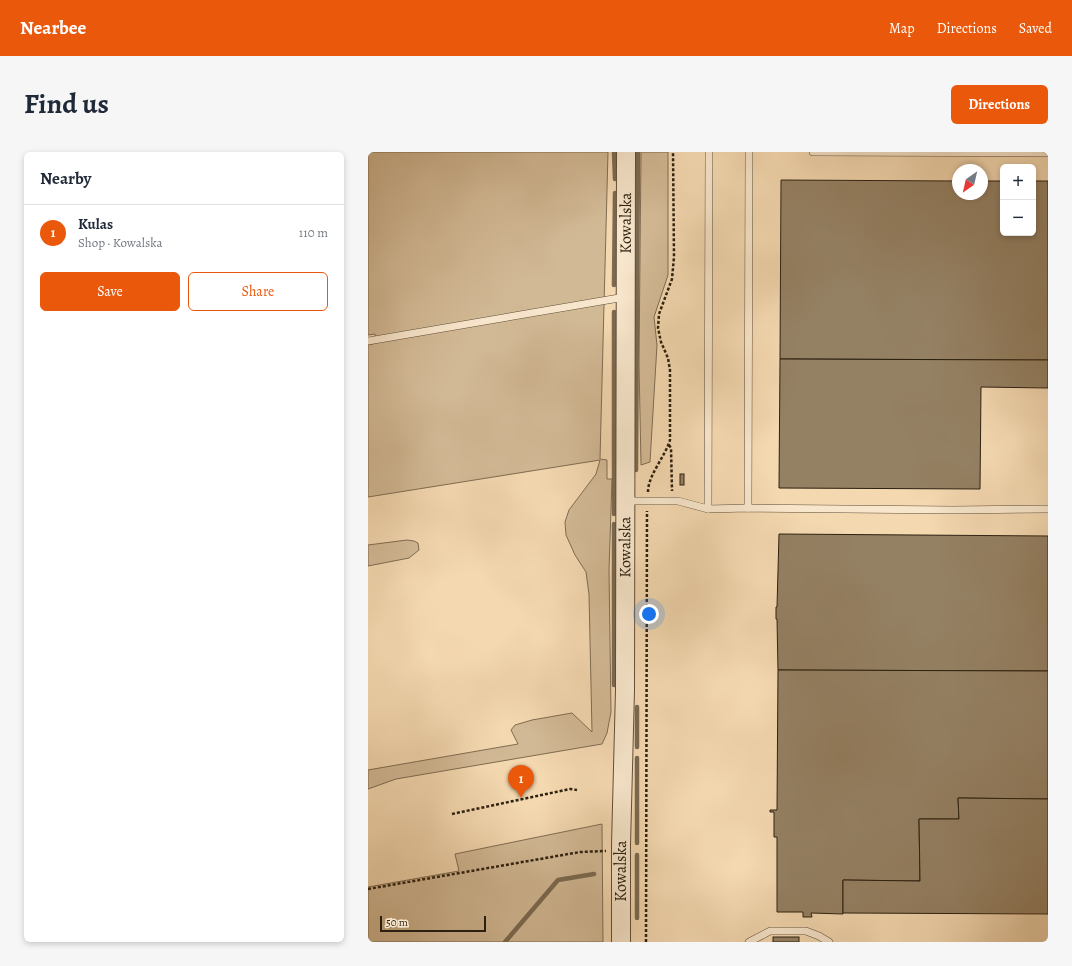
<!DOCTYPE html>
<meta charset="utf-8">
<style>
:root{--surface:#fff;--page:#f6f6f7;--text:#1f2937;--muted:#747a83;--line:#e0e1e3;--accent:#ea580c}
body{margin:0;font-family:Alegreya,serif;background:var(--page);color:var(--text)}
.controls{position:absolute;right:12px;top:12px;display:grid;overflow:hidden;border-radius:6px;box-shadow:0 2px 6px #0003}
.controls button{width:36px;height:36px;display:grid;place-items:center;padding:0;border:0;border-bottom:1px solid var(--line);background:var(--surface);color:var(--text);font:20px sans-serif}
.compass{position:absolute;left:584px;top:12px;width:36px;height:36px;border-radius:50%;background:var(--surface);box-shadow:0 2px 6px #0003;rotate:214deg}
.scale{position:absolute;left:12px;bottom:10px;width:106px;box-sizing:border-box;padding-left:4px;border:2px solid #2c2010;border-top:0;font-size:11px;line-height:14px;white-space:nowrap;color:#2c2010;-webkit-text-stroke:3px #f8e6cc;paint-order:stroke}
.you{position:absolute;left:281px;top:462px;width:14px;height:14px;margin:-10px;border:3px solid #fff;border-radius:50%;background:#1a73e8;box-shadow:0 0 0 6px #1a73e833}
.badge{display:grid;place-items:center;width:26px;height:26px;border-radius:50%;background:var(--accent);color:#fff;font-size:13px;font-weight:700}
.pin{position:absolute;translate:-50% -33px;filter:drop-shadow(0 1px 2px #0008)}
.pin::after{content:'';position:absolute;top:21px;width:14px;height:12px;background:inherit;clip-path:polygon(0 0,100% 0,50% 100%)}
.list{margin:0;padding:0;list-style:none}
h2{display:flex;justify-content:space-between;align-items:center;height:52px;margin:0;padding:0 16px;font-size:17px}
h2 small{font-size:13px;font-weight:400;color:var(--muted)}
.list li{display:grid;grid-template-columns:26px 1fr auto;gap:12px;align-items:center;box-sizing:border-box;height:56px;padding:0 16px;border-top:1px solid var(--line)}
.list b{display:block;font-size:15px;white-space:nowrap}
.list p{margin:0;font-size:13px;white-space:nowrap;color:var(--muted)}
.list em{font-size:13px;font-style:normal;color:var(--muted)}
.actions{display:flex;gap:8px;padding:12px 16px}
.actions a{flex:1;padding:9px 0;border:1px solid var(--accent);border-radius:6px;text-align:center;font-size:14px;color:var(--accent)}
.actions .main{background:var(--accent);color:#fff}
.map{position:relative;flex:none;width:680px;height:790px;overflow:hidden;border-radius:6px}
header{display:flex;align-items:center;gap:24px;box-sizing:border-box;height:56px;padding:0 20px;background:var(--accent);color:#fff}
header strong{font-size:19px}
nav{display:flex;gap:22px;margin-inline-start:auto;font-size:14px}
.intro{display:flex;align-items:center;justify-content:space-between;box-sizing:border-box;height:96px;padding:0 24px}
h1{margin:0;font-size:28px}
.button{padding:10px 18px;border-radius:6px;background:var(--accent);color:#fff;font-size:14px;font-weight:700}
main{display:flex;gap:24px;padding:0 24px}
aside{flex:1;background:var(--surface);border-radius:6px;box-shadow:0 2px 6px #0003}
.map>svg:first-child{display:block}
.green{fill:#d2b995;stroke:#7f6c52}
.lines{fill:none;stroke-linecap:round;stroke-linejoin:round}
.stream{stroke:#7b6950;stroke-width:4.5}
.building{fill:#948063;stroke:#2c2010}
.service-casing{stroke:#5e4e38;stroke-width:8}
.tertiary-casing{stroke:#5e4e38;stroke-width:20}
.path{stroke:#2c2010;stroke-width:2.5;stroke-dasharray:3 2;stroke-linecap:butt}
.service{stroke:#f8e6cc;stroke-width:7}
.tertiary{stroke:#f8e6cc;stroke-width:18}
.labels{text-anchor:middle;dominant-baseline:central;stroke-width:3;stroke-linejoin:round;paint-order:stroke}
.street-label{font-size:16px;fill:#2c2010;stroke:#f8e6cc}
</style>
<header>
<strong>Nearbee</strong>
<nav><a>Map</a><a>Directions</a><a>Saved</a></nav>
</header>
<div class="intro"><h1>Find us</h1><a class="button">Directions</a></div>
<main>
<aside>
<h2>Nearby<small></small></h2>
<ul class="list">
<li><span class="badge">1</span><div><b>Kulas</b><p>Shop · Kowalska</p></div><em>110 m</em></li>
</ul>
<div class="actions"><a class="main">Save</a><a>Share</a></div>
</aside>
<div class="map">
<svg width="680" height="790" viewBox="0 0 680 790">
<rect width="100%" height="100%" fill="#f4d8b0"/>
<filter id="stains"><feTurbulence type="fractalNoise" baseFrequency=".005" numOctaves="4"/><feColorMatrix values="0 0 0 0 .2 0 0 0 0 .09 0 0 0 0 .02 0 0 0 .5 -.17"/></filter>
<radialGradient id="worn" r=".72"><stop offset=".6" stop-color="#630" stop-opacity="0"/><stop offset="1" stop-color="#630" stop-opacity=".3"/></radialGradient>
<!-- green -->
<g class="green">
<path d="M0,0H240L232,307L239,308V327H244L241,418L243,560L239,581L234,592L28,627L0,637V618L150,592L143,578L147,573L164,568L204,561L224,580L221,442L218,420L207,403L198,383L197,370L201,358L228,322L232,308L0,345V193L8,191L7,182L0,183Z"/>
<path d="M273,0H300V123L286,165L289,193L282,310L273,313L271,212Z"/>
<path d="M39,388L46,389L50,391L51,398L41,406L0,414V393Z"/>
<path d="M234,672L235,790H0V735L91,719L87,702Z"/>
</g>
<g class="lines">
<!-- stream -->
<g class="stream">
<path d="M246,0L247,27"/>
<path d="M246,133L247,41"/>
<path d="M246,160V362"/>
<path d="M268,318L270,0"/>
<path d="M246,533V372"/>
<path d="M269,555V595"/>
<path d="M269,691V606"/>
<path d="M269,766V703"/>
<path d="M137,790L190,728L226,722"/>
</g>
</g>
<!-- building -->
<g class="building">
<path d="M413,28L590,29V42H614V29H635V81H665V29H680V208L412,207Z"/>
<path d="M412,207L680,208V236L613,235L612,337L411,336Z"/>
<rect x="312" y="322" width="4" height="11"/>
<path d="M411,382L680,384V519L410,518L409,467H408V455H409Z"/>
<path d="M410,518L680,519V647L590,646L591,667H551L552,729L475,728V762L443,761L444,765H435V760H409V685H406V660H402V658H409Z"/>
<path d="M590,646L680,647V762L475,761V728L552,729L551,667H591Z"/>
<rect x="405" y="785" width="26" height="5"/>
</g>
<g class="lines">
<!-- service casing -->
<g class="service-casing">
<g id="service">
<path d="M445,0L680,1"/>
<path d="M0,189L257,145"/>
<path d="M258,349H310L340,357L380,356L585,358L680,357"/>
<path d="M380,356L381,0"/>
<path d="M340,357L341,0"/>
<path d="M381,790L402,779H438L451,784L461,790"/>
</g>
</g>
<!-- tertiary casing -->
<g class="tertiary-casing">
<g id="tertiary">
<path id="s1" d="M253,790V693L257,538L258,0"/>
</g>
</g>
<!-- path -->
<g class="path">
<path d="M301,293L303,296L304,339"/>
<path d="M280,340C280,323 297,305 302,288V218L300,206L293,190L290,176L291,162L304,127L306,105L305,0"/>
<path d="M84,662L202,637L209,638"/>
<path d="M0,737L212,700L238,699"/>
<path d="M278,790L279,359"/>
</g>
<!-- service -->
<use href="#service" class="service"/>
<!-- tertiary -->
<use href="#tertiary" class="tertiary"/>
</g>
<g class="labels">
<!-- street labels -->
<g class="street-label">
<text stroke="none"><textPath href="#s1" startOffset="719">Kowalska</textPath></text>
<text stroke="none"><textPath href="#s1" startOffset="395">Kowalska</textPath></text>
<text stroke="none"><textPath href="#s1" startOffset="71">Kowalska</textPath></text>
</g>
</g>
<rect width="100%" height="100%" filter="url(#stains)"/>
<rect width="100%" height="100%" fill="url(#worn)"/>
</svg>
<div class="controls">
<button>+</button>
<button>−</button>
</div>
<svg class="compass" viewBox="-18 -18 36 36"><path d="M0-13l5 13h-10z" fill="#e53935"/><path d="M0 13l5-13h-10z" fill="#747a83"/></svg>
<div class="scale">50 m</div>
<div class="you"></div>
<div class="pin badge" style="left:153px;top:646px">1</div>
</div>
</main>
